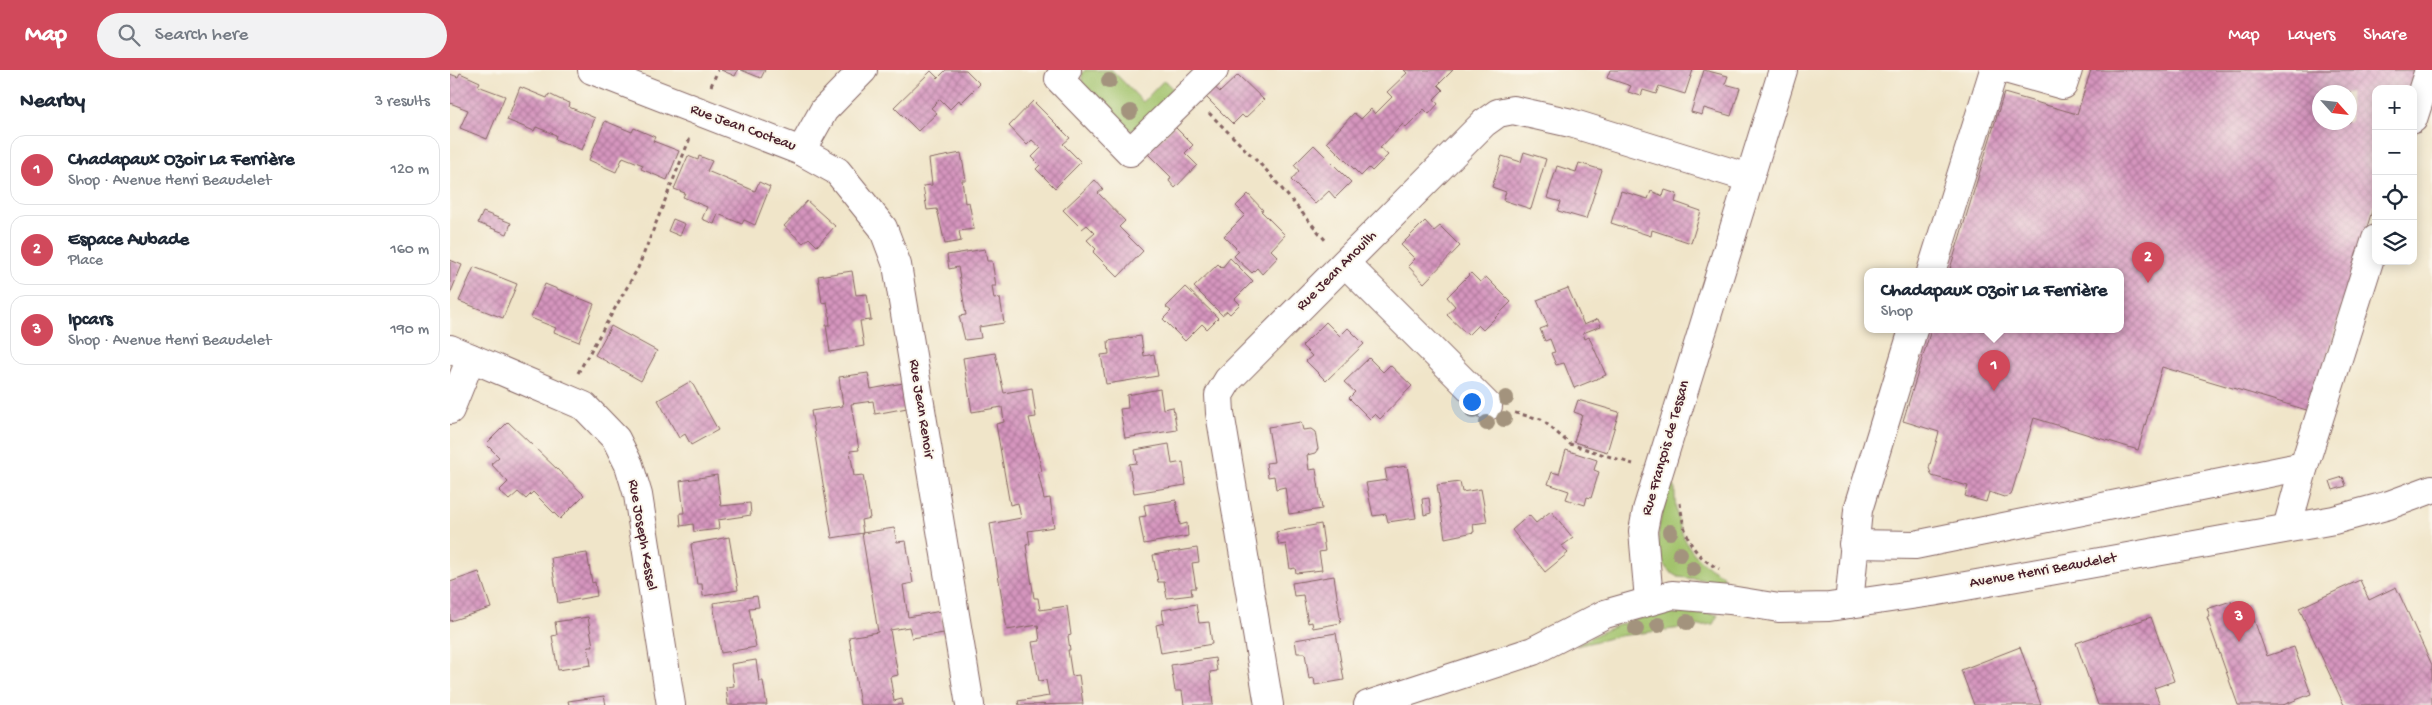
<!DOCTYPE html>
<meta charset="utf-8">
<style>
:root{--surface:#fff;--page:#f2f2f3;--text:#1f2937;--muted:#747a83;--line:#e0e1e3;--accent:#d1495b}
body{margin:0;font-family:"Gochi Hand",sans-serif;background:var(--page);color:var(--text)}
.controls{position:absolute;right:15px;top:15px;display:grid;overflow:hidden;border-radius:10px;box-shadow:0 2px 12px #0003}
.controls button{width:45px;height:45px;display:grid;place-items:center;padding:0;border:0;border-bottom:1px solid var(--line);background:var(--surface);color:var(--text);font:25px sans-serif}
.compass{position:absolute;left:1862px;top:15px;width:45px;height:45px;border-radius:50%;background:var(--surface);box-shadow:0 2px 12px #0003;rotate:117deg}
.you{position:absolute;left:1021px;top:331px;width:18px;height:18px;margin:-12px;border:4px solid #fff;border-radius:50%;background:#1a73e8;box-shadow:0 0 0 8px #1a73e833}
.badge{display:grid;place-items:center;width:32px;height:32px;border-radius:50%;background:var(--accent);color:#fff;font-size:16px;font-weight:700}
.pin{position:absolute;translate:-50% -41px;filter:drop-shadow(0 1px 2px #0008)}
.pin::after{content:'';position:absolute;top:26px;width:18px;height:15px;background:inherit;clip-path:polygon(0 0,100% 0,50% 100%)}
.popup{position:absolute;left:1414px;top:198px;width:260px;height:65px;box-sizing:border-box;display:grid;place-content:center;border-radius:10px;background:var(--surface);filter:drop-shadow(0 1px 4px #0005);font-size:16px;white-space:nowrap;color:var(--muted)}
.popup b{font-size:19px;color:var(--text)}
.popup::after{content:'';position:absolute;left:50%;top:100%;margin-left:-10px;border:10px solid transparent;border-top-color:var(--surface)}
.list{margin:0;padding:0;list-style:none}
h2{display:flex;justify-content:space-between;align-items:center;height:65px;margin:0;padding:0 20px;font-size:21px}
h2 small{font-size:16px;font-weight:400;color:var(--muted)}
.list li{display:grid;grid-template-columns:32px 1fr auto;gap:15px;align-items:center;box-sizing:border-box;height:70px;margin:0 10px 10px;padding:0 10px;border:1px solid var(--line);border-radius:15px}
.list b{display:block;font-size:19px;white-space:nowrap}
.list p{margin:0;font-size:16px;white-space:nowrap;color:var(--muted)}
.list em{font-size:16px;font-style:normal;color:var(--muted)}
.icon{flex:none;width:28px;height:28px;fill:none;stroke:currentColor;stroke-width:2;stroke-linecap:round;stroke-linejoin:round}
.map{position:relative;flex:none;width:1982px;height:635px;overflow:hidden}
header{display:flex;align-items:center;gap:30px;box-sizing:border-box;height:70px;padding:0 25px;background:var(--accent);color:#fff}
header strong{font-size:24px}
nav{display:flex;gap:28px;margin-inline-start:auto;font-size:18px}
.search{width:350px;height:45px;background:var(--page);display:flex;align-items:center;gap:12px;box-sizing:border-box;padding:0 18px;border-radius:28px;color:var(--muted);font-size:19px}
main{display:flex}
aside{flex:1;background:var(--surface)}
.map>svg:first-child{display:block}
.grass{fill:#a2c36c;stroke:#76714c}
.building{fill:url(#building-cross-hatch);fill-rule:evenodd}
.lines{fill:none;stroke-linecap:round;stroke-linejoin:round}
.minor-casing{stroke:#846462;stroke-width:30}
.path{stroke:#846462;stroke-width:3;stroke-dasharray:4 4;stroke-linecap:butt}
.minor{stroke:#fff;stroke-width:28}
.tree{fill:#a3937d}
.labels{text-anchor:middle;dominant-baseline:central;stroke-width:4;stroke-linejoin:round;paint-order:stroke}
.street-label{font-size:15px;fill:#4a1f2b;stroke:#fbf7ec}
</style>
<header>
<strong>Map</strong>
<div class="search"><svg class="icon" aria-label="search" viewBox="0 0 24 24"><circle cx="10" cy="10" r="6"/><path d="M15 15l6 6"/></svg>Search here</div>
<nav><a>Map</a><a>Layers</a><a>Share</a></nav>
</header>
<main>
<aside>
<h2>Nearby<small>3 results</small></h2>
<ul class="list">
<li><span class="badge">1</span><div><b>Chadapaux Ozoir La Ferrière</b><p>Shop · Avenue Henri Beaudelet</p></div><em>120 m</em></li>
<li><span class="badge">2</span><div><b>Espace Aubade</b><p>Place</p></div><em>160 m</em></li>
<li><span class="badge">3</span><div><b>Ipcars</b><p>Shop · Avenue Henri Beaudelet</p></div><em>190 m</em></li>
</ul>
</aside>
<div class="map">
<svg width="1982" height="635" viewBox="0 0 1982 635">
<defs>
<pattern id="building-cross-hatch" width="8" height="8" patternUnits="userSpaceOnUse" patternTransform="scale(1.25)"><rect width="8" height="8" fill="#d595be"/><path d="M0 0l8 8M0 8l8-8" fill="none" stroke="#af799b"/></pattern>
</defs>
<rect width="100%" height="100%" fill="#fbf7ec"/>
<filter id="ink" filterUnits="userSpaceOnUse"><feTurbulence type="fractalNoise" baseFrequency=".02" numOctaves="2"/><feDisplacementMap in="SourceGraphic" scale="10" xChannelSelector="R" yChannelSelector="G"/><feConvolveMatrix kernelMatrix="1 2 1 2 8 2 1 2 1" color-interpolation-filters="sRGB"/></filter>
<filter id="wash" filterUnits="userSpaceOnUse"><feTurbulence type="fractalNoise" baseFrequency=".0096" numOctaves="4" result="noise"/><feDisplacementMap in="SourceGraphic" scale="20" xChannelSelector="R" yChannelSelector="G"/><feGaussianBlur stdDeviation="1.12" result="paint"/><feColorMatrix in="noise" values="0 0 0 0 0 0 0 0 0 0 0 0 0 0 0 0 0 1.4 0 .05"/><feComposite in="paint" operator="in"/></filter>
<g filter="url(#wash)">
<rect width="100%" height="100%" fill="#f0e5c9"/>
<!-- grass -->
<g class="grass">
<path d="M635,0H662L693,32L714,10L727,23L692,60H673L632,19V3Z"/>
<path d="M1221,413L1225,417C1224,456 1237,489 1273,505L1275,512L1228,507C1194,492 1212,439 1221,413Z"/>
<path d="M1242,541L1268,545L1263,554L1169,566L1126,576C1160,554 1201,543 1242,541Z"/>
</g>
<g id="blocks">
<!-- building -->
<g class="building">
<path d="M271,0H288L285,6Z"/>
<path d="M291,0H315L311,8Z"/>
<path d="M496,0H516L530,14L511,33L509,30L500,39L490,29L481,38L487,43L468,61L444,37L481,1L488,8Z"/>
<path d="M954,0H1003L988,15L993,20L984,29L988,34L979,44L974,39L956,57L953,54L930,78L938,85L922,101L919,98L911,106L877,72L904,43L911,49L921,39L925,44L942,27L937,22L957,3Z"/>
<path d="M1160,0H1243L1235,24L1209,16L1206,24L1193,20L1191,26L1178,22L1181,16L1157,8Z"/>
<path d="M1254,0L1278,6L1275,14L1290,18L1281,46L1254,38L1252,45L1241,42Z"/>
<path d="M1641,0H1965L1959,19H1926V128L1860,341L1712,297L1688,380L1584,348L1561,425L1554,427L1539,422L1536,432L1515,426L1518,416L1482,406L1479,398L1489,362L1453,351L1481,260H1670V202H1499L1554,23L1627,44ZM1870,22H1900V52H1870Z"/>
<path d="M10,3L30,12L28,16L55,26L37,69L10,58L18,40L0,33V4L8,7Z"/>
<path d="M788,5L814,30L795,48L792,45L783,54L754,25L763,16L770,22Z"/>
<path d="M70,17L97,28L99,24L109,29L120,33L119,37L145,48L132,80L105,69L106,65L86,57L84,61L57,50Z"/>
<path d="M583,31L620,68L613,74L631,92L605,118L586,99L590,95L582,87L591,78L582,70L577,75L559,56Z"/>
<path d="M155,51L182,62L184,58L205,67L203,71L229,81L217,110L191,99L193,95L173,87L166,102L139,90Z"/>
<path d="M724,56L743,75L735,83L747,95L725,118L719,111L721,107L697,83Z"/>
<path d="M864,75L901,112L885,128L879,121L865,134L841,110L849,101L844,95Z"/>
<path d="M1074,82L1096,89L1081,139L1053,130L1056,122L1042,117L1052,86L1071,92Z"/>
<path d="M511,83L516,110H512L515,133L519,132L524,159L509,161L511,171L495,174L487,139L477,140L473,116L482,115L479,89Z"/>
<path d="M238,86L248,90L249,86L262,91L257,101L305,121L309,112L320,117L305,155L294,150L292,154L268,144L264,154L252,149L257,137L233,127L235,123L224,119Z"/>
<path d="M1129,93L1152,100L1136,149L1108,141L1111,132L1097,128L1107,96L1126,102Z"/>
<path d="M645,110L653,119L648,123L675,151L669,157L693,181L668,207L643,182L646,179L637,170L645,163L637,155L632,159L613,140Z"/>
<path d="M1215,120L1227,124L1225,132L1251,141L1241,173L1202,160L1201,166L1161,153L1171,121L1198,129L1201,121L1213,126Z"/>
<path d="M798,124L813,140L811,141L835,165L821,180L828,187L812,204L807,198L802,203L788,190L784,186L789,181L774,166L795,145L786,136Z"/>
<path d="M357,131L385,156L367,176L359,168L353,173L334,156Z"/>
<path d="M33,142L61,153L57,164L28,153Z"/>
<path d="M223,149L235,154L230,166L218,161Z"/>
<path d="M975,151L984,161L990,156L1010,176L974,213L958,196L965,189L951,175Z"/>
<path d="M535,179L537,191H542L546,216H542L544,229L550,228L554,253L529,257L531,268L515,270L509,246L516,245L508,197L499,199L497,185Z"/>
<path d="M780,188L803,211L785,229L790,234L780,244L777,241L772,245L744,217L768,194L772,198Z"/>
<path d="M0,190L12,195L0,224Z"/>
<path d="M24,197L67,214L53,248L9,231Z"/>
<path d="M402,201L406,225L417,224L421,250L410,251L414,276L380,282L376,255H380L379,243L377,232L372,233L368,206Z"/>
<path d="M1021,203L1030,212L1036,207L1061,232L1033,260L1028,255L1018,265L997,245L1005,236L997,227Z"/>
<path d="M95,214L144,234L129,272L104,262L106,258L81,248Z"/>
<path d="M736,217L768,248L757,259L752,254L735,271L713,249L721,241L716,237Z"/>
<path d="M1118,218L1134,255L1148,249L1151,256L1133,263L1135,269L1139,267L1156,305L1124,318L1114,293L1106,295L1101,283L1105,282L1100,269L1095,271L1090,259L1098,256L1087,230Z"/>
<path d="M876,252L890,266L898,258L914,274L876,311L856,291L862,286L852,276Z"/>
<path d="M161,256L207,281L191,311L145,285Z"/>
<path d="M691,266L694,286L704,284L708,306L656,314L651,285L659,284L658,271Z"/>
<path d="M545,283L554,323L582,318L586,347L579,348L592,401L588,402L594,429L600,428L604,457L578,461L580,474L576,475L584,528H588L590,540L617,536L621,565L618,566L620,580H618L622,606L629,605L633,634L569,635L568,631L599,626L596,610L589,611L582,572L590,571L588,555L557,560L540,454L571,448L568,433L560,435L553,395L546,354L554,352L552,337L522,342L513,288Z"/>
<path d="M919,288L933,302L940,295L962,316L930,349L925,344L920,349L899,328L905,322L894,312Z"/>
<path d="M418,303L421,319L453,313L457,338L425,344L423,331L401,334L409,380L400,381L402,393L404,406L413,405L420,448L411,450L413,463L382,468L361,341L393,336L389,307Z"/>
<path d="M241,311L268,360L241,375L235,364L229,368L208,330Z"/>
<path d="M710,319L713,339L723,337L727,360L675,368L670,339L678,338L677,325Z"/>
<path d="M1128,330L1169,342L1157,382L1124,372L1132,345L1124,342Z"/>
<path d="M58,352L134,425L110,449L83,422L76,429L68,422L59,430L49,421L58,412L41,394L49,387L36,374Z"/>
<path d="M851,352L853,360L861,359L865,362L868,379L865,383L857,385L859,400L866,399L872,439L839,444L835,417L826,419L824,406L818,407L816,393L824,392L818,357Z"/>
<path d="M719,374L722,394L733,392L736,415L684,423L679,394L687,393L685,380Z"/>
<path d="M1116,380L1147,390L1144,400L1149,402L1141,428L1137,427L1135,435L1116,429L1119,421L1098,414L1102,402L1109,404Z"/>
<path d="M957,396L966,448L938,452L936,444L923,446L916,413L937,410L935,399Z"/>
<path d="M267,405L271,436L300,433L301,445L268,450L269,459L244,462L243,454L231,456L230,443H234L230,411Z"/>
<path d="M1893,407L1896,416L1883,420L1880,411Z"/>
<path d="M1010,412L1012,422L1031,419L1037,452L1023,454L1024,462L995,468L987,415Z"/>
<path d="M979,428L981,443L974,445L972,429Z"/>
<path d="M726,430L730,455L737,453L738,466L694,474L689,447L696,446L694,435Z"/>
<path d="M1101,441L1123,468L1112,476L1118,483L1095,502L1062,460L1079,445L1086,453Z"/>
<path d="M871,454L875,481L869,482L872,500L846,503L845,498L840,499L836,474L829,475L826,462Z"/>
<path d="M444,458L447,472L456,471L463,513L453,515L458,547L491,541L494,563L462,568L459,557L440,560L448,605L440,607L444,631L452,629L453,635H410L399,567L428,562L412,463Z"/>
<path d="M279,467L288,520L253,526L252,514H247L241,474Z"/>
<path d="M747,478L749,492L742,493L746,518H741L742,525L717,528L714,512H708L703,485Z"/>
<path d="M137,483L142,513L145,512L147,526L108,533L101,488Z"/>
<path d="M29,502L41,538L0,551V512Z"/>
<path d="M884,506L891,553L863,558L862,552L858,553L853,525L844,526L842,513Z"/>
<path d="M1910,510L1919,530L1946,517L1982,595V635H1894L1849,538Z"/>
<path d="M307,526L309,537L299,538L306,577L271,583L263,533Z"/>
<path d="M1781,531L1783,539L1798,533L1817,586L1844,577L1861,624L1833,635H1788L1757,548L1760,547L1757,539Z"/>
<path d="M746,534L749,553L759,552L762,574L711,583L706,555L714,553L712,540Z"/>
<path d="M138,547L143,576H138L141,595L108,600L102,566L107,565L105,552Z"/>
<path d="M1701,547L1724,611L1704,618L1710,635H1648L1626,573Z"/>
<path d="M886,563L894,610L865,615L864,608L859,609L855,583H847L845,570Z"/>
<path d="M1570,577L1591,635H1524L1511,600Z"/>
<path d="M765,588L767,601L760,602L763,635H734L732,621H725L721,595Z"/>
<path d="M306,590L309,611H313L317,635H278L276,617L284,616L281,594Z"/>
<path d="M154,626L156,635H119L118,631Z"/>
</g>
</g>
</g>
<g filter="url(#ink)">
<use href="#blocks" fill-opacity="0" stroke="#846462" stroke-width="1"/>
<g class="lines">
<!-- minor casing -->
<g class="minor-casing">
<g id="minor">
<path d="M142,0L351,81L387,101L433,158L447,195L520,635"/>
<path d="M617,0L609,9L680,82L764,0"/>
<path d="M1559,0L1613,15L1618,0"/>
<path d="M1963,49L1979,0"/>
<path d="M351,81L374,40L413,0"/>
<path d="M895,193L1038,336"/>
<path d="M1481,202L1544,0"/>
<path d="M0,279L134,336L166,369L179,395L188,425L221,635"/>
<path d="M0,340L21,288"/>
<path d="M1837,458L1854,396"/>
<path d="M1403,474L1465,475L1854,396L1926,169"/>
<path d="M1199,530L1193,461L1197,440L1333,0"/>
<path d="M1399,534L1408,440L1463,260"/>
<path d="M819,635L770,343L769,325L778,310L1034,53L1048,43L1063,40L1121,53L1299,108"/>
<path d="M918,635L1083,581L1155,544L1222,525L1280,530L1329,538L1379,537L1482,522L1884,450L1939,435L1982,419"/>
</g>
</g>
<!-- path -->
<g class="path">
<path d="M261,16L268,0"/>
<path d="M759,43L816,100L876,171"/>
<path d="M128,303L188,198L240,68"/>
<path d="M1065,343L1091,349L1120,374L1183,394"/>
<path d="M1230,433C1234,464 1240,484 1269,499"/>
</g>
<!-- minor -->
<use href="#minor" class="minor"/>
</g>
<!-- trees -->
<g class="tree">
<circle cx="659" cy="11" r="8"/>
<circle cx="680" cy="42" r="8"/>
<circle cx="1056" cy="328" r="8"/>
<circle cx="1023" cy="341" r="8"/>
<circle cx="1054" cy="349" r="8"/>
<circle cx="1037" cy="353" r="8"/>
<circle cx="1220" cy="462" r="8"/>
<circle cx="1230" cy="484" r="8"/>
<circle cx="1243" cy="499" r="8"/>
<circle cx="1237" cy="552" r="8"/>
<circle cx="1208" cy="555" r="8"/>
<circle cx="1186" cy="559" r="8"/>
</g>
</g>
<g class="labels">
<!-- street labels -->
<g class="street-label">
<text transform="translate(293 58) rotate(20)">Rue Jean Cocteau</text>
<text transform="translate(887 201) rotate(-45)">Rue Jean Anouilh</text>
<text transform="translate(471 339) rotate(81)">Rue Jean Renoir</text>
<text transform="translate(1216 378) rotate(-74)">Rue François de Tessan</text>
<text transform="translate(192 465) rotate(80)">Rue Joseph Kessel</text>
<text transform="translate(1593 501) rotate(-10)">Avenue Henri Beaudelet</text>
</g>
</g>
</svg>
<div class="controls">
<button>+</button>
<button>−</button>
<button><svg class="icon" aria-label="locate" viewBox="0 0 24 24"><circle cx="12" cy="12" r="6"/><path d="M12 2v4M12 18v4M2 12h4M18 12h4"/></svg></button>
<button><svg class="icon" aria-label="layers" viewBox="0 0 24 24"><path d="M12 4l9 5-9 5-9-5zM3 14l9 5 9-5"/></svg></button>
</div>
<svg class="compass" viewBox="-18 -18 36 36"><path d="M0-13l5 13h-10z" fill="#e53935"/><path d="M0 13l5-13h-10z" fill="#747a83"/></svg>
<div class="you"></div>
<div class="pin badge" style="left:1544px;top:321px">1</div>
<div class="popup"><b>Chadapaux Ozoir La Ferrière</b>Shop</div>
<div class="pin badge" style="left:1698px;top:213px">2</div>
<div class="pin badge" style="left:1789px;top:572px">3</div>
</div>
</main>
